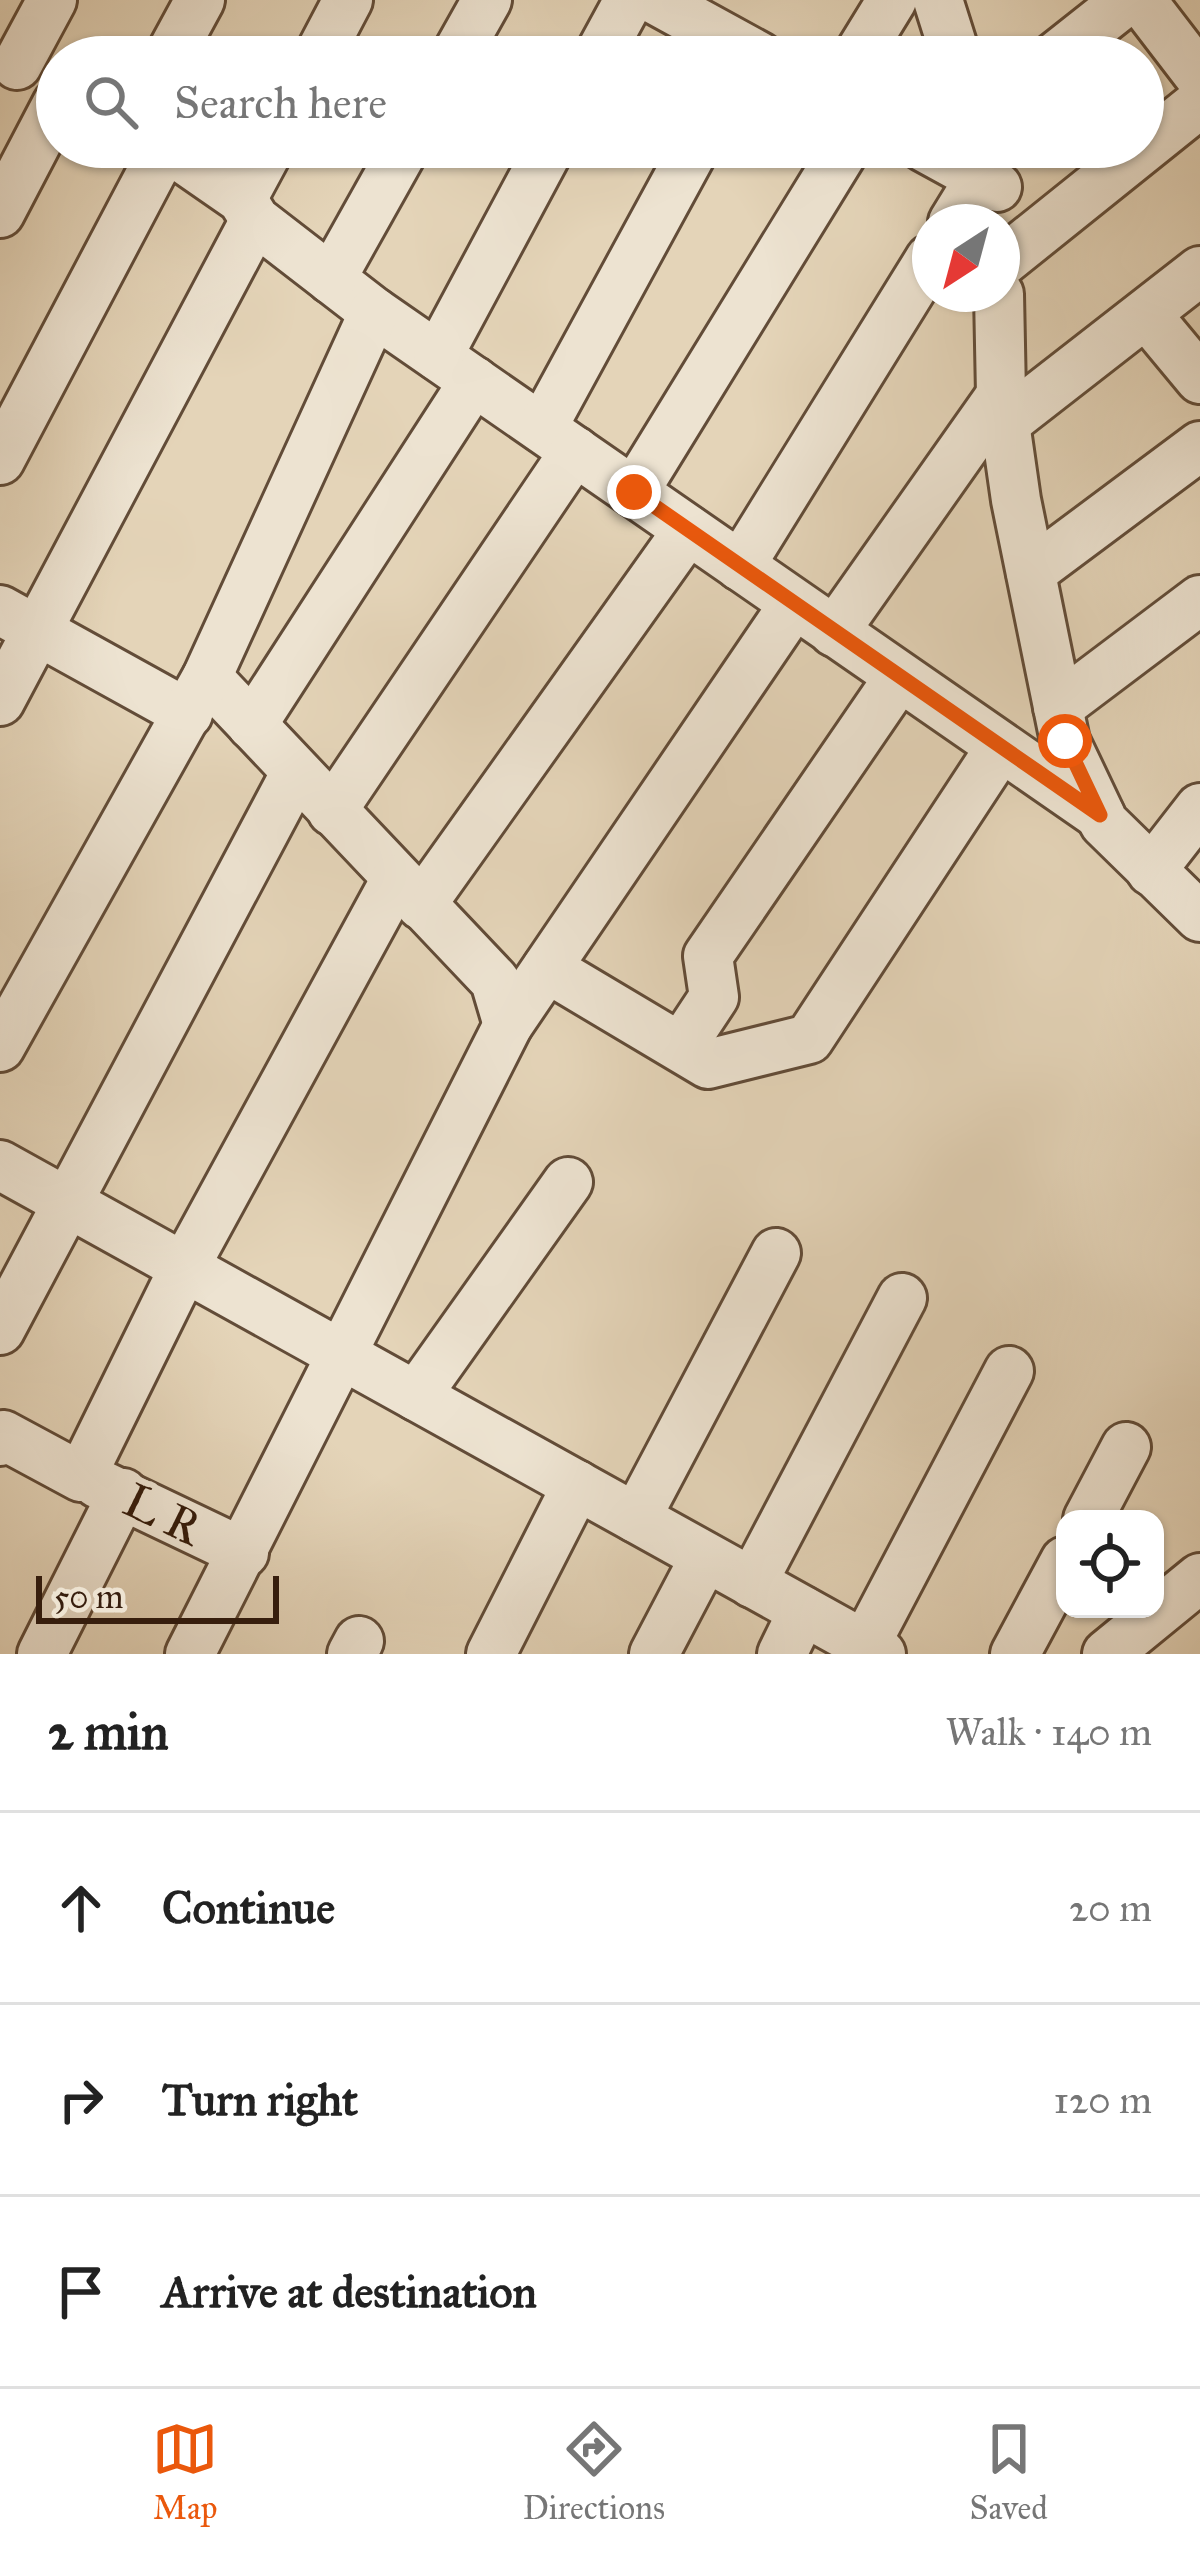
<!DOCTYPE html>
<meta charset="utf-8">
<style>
:root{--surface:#fff;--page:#f2f2f2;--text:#222;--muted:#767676;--line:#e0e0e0;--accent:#ea580c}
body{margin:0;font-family:"IM FELL Great Primer",serif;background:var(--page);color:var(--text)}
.controls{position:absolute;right:36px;bottom:36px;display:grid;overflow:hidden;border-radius:24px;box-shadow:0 3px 9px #0004}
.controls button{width:108px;height:108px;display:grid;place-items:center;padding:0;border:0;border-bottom:3px solid var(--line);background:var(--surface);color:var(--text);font:60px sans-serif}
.compass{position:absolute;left:912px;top:204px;width:108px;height:108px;border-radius:50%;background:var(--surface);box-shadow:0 3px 9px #0004;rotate:216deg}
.scale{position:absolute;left:36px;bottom:30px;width:243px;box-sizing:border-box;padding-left:12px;border:6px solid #371e0d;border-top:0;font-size:33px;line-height:42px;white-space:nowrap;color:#371e0d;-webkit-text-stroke:9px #ede3d1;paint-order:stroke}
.stop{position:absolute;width:36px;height:36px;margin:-27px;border:9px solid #ea580c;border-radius:50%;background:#fff}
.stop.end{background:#ea580c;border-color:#fff;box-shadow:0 3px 12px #0008}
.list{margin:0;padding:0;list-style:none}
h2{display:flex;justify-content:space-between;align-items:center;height:156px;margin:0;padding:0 48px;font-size:51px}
h2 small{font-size:39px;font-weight:400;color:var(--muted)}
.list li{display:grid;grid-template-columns:78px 1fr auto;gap:36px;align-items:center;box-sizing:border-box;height:192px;padding:0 48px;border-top:3px solid var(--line)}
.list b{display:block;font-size:45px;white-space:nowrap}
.list em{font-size:39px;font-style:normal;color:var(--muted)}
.icon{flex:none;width:66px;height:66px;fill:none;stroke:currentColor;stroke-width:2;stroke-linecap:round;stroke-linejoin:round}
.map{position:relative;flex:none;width:1200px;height:1654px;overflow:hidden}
.search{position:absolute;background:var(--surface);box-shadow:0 3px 9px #0004;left:36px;right:36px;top:36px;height:132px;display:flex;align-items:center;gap:30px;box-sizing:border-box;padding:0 42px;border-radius:66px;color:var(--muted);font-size:45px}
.sheet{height:732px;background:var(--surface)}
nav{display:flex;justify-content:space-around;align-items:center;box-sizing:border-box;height:168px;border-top:3px solid var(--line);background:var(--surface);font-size:33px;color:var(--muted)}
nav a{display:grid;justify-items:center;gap:6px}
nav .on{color:var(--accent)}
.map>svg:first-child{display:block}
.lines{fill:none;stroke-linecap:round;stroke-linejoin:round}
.minor-casing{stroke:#624c38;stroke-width:54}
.minor{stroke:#ede3d1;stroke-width:48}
.route{stroke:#ea580c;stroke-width:15}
.labels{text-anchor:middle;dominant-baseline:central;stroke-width:12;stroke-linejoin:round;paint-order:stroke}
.street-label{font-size:48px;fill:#371e0d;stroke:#ede3d1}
</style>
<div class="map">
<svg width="1200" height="1654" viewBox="0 0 1200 1654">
<rect width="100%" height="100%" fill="#e4d4b8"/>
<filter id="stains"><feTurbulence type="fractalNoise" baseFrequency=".00167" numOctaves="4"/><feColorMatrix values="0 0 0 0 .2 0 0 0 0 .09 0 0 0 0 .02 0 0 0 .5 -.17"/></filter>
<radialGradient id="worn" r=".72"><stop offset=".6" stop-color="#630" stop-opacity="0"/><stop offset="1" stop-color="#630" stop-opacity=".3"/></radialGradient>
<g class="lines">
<!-- minor casing -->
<g class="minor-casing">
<g id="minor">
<path d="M656,0L760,57"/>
<path d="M938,0L956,57"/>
<path d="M1141,0L1200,77"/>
<path d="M169,57L200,0"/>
<path d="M318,57L348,0"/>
<path d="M455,57L487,0"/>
<path d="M598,57L629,0"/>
<path d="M857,57L892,0"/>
<path d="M1055,57L1127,0"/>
<path d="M17,65L52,0"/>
<path d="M167,147L242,199L255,220L374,312L1100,815"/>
<path d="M924,147L997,187"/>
<path d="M242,199L270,147"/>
<path d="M0,213L57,104"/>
<path d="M953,222L980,178"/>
<path d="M1002,262L1200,103"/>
<path d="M331,279L405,147"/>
<path d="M999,294L1001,395L1016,500L1065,741L1104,823L1200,917"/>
<path d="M1146,314L1200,379"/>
<path d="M438,356L550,147"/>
<path d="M1005,423L1200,271"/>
<path d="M542,428L695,147"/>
<path d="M0,460L165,147"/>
<path d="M634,492L846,147"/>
<path d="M740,566L930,259"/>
<path d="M1031,572L1200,446"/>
<path d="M0,610L188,714"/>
<path d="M834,632L1001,395"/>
<path d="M207,677L495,981L508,1025"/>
<path d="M0,701L255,220"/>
<path d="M1058,707L1200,600"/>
<path d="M252,725L474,381"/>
<path d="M332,811L575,451"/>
<path d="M1151,871L1200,808"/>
<path d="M421,905L688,530"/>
<path d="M547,968L708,1064L809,1039L1000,748"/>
<path d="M0,1047L207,677L374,312"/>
<path d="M681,1047L714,997L708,956L899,677"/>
<path d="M0,1165L881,1654"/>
<path d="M0,1330L296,772"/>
<path d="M416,1396L568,1182"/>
<path d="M0,1441L3,1435L81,1477L184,1268L396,879"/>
<path d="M97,1483L244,1553"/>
<path d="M636,1518L776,1253"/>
<path d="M1088,1519L1126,1447"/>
<path d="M752,1583L902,1298"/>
<path d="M865,1645L1009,1371"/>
<path d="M42,1654L123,1493"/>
<path d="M190,1654L508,1025L794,604"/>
<path d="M352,1654L359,1641"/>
<path d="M491,1654L577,1485"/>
<path d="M654,1654L705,1557"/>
<path d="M782,1654L803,1611"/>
<path d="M1015,1654L1065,1561"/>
<path d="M1107,1654L1200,1578"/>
</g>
</g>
<!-- minor -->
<use href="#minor" class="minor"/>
</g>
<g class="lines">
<!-- route -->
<path class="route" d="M634,492L1100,815L1065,741"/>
</g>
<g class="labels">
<!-- street labels -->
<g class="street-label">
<text transform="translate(163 1514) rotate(26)">L R</text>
</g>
</g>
<rect width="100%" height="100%" filter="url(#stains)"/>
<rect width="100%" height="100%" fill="url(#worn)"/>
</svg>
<div class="controls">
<button><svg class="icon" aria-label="locate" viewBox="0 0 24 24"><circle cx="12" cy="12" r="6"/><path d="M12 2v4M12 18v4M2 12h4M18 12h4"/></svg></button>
</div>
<svg class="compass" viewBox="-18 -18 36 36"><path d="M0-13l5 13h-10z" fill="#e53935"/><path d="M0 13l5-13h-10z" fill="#767676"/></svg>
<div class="scale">50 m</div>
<div class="stop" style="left:1065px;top:741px"></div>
<div class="stop end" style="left:634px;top:492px"></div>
<div class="search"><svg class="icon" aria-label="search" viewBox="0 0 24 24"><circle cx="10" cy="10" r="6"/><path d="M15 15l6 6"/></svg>Search here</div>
</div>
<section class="sheet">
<h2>2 min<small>Walk · 140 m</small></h2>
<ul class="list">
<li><svg class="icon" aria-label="ahead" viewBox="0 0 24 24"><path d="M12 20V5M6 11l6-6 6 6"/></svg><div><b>Continue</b></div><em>20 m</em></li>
<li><svg class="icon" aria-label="right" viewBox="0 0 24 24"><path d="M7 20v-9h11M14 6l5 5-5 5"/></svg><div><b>Turn right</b></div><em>120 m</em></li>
<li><svg class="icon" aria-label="arrive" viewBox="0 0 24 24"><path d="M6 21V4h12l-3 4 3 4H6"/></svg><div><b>Arrive at destination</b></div></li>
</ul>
</section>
<nav>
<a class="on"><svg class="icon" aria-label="map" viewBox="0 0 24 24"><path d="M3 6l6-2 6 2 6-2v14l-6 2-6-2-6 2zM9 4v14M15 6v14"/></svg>Map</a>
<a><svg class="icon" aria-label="directions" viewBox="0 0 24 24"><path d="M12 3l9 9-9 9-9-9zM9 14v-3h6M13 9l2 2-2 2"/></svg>Directions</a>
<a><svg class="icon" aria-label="saved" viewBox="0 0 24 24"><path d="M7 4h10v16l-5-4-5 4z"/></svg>Saved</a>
</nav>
